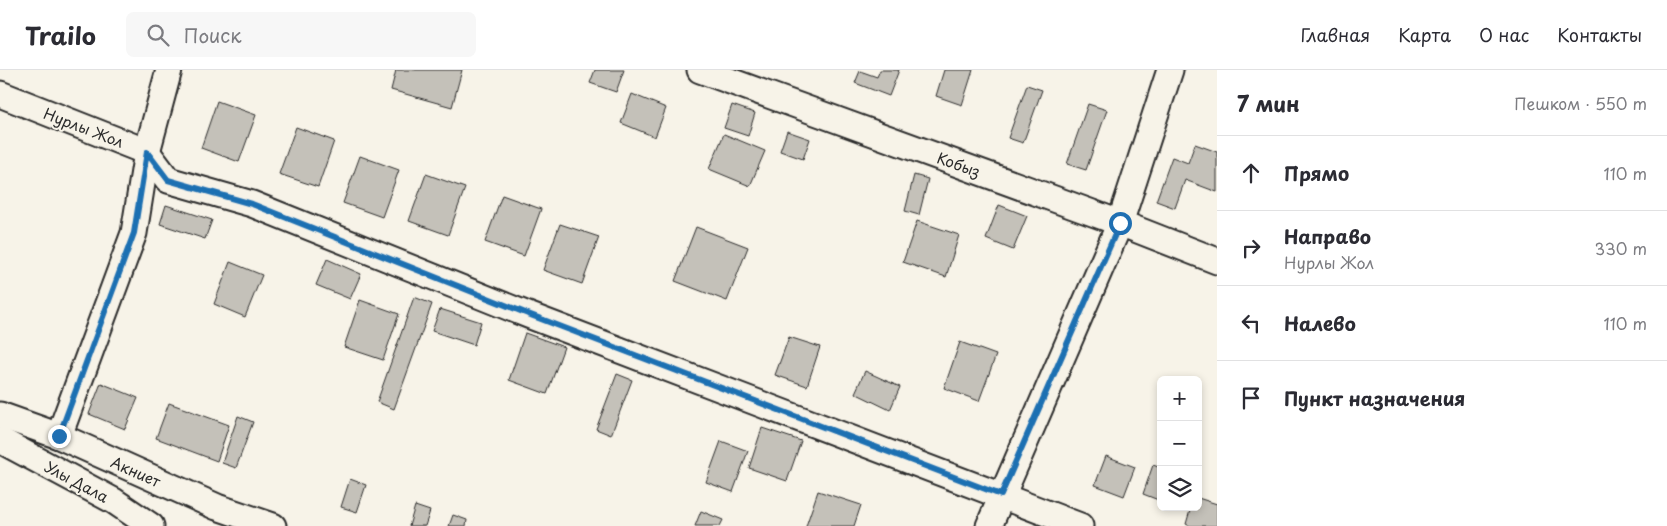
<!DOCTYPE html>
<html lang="ru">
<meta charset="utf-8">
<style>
:root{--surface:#fff;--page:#f7f7f7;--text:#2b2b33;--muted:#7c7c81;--line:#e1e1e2}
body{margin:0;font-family:"Playpen Sans",sans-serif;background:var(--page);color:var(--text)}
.controls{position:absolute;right:15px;bottom:15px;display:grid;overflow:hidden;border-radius:8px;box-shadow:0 2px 8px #0003}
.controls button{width:45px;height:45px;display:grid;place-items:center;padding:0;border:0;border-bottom:1px solid var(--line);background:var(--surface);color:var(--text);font:25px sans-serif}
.stop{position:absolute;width:15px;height:15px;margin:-11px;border:4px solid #1f6fb2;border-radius:50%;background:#fff}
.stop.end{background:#1f6fb2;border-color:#fff;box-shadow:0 1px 5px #0008}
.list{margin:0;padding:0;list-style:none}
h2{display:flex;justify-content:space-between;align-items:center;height:65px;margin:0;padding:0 20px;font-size:21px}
h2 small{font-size:16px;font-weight:400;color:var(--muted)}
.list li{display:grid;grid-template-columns:32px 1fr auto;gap:15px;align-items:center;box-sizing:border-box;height:75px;padding:0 20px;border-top:1px solid var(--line)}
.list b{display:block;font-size:19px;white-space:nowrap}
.list p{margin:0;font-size:16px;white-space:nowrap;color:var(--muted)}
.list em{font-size:16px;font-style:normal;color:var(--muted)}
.icon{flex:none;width:28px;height:28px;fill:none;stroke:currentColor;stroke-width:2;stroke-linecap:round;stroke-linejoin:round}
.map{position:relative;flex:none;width:1217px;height:456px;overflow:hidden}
header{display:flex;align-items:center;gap:30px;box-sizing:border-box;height:70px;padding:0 25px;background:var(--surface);border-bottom:1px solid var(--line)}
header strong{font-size:24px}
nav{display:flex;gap:28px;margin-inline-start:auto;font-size:18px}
.search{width:350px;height:45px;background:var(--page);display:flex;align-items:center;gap:12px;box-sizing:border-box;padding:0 18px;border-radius:8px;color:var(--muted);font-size:19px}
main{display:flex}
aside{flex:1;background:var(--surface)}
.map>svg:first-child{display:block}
.building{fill:#c4c1b9;stroke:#2b2b2b}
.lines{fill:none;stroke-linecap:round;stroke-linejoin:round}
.minor-casing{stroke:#2b2b2b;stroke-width:29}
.minor{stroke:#f7f3e8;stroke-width:25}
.route{stroke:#1f6fb2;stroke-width:6}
.labels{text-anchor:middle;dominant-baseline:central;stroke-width:4;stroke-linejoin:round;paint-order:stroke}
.street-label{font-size:15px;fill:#2b2b2b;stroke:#f7f3e8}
</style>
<header>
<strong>Trailo</strong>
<div class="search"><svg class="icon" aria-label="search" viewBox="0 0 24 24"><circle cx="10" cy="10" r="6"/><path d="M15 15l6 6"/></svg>Поиск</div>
<nav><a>Главная</a><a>Карта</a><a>О нас</a><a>Контакты</a></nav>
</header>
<main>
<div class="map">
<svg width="1217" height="456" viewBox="0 0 1217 456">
<rect width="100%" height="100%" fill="#f7f3e8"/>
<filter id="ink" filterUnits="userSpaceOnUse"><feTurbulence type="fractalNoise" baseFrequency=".02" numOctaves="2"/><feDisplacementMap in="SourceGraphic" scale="10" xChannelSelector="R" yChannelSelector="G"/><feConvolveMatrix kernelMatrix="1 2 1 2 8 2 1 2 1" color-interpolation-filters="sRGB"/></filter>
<g filter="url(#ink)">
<!-- building -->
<g class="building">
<path d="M396,0H462L452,37L391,20Z"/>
<path d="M595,0H624L616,22L590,13Z"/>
<path d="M880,0H899L889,26L855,13L860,1L877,7Z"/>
<path d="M944,0H973L962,35L936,26Z"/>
<path d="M1027,15L1042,20L1023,73L1008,68Z"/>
<path d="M632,24L666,38L655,67L621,53Z"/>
<path d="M217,31L256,45L239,92L201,78Z"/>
<path d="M1088,34L1107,40L1086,100L1067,94Z"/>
<path d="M732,35L755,43L748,66L724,58Z"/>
<path d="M296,57L334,71L318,117L279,104Z"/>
<path d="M787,61L810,69L803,89L780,81Z"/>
<path d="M724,64L765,81L750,116L709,99Z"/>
<path d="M1195,74L1217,82V122L1185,110L1175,138L1156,131L1172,87L1188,93Z"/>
<path d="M360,86L399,100L382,147L343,133Z"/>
<path d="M426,104L465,118L448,165L409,151Z"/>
<path d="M914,105L928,109L919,145L905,141Z"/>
<path d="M502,125L541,139L524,186L485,172Z"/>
<path d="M166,135L212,150L205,169L160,154Z"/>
<path d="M999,135L1027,146L1013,180L986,169Z"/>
<path d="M917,151L959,165L946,207L903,192Z"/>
<path d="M560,154L599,167L582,214L543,200Z"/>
<path d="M696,157L748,177L727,231L675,211Z"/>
<path d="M327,189L361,204L350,229L316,215Z"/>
<path d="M230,192L262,205L245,247L214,234Z"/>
<path d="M414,227L432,234L394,339L377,332Z"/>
<path d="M360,230L399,244L383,290L344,277Z"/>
<path d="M440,239L481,252L474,275L432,261Z"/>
<path d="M525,263L564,277L547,324L509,310Z"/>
<path d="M789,267L820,277L807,316L775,305Z"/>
<path d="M960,272L996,285L979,331L944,318Z"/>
<path d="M865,301L900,317L890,340L855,323Z"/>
<path d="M617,304L632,310L611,365L596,359Z"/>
<path d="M101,313L138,328L125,359L89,344Z"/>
<path d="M169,333L229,355L217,391L156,368Z"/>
<path d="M238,346L253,352L236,398L222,393Z"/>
<path d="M762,358L801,371L787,411L749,398Z"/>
<path d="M721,371L748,381L733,422L706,412Z"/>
<path d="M1106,386L1135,397L1124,426L1095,415Z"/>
<path d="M1153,395L1161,398V431L1143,424Z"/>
<path d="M350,409L366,415L357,442L341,437Z"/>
<path d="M818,421L861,435L854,456H806Z"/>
<path d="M1198,428L1217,434V456H1190L1186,454L1191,437H1198Z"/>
<path d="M415,436L430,441L425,456H409Z"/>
<path d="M701,441L723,450L720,456H695Z"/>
<path d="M453,445L467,450L466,456H449Z"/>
</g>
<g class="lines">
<!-- minor casing -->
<g class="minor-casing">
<g id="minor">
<path d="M700,0L1120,153L1217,191"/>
<path d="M0,24L147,82L168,110L252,134L528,245L1080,456"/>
<path d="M0,345L59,366L217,437L273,456"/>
<path d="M59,366L134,163L147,82L169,0"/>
<path d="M0,370L114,431L151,456"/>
<path d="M989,456L1120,153L1170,0"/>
</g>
</g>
<!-- minor -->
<use href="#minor" class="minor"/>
</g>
</g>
<g class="lines" filter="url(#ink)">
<!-- route -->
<path class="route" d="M59,366L134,163L147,82L168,110L252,134L528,244L1001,425L1120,153"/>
</g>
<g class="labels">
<!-- street labels -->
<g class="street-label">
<text transform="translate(84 57) rotate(21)">Нурлы Жол</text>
<text transform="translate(959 94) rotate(20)">Кобыз</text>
<text transform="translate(136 401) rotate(24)">Акниет</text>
<text transform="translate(77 411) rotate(28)">Улы Дала</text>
</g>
</g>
</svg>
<div class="controls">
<button>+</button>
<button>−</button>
<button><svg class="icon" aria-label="layers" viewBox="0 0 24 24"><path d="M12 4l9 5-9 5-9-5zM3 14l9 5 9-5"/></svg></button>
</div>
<div class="stop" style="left:1120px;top:153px"></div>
<div class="stop end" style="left:59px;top:366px"></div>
</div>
<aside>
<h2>7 мин<small>Пешком · 550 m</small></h2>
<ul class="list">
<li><svg class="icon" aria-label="ahead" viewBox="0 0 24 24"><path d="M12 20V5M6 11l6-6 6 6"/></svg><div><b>Прямо</b></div><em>110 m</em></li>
<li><svg class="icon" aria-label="right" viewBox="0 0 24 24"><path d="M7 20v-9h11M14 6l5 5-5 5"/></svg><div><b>Направо</b><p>Нурлы Жол</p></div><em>330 m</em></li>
<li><svg class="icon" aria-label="left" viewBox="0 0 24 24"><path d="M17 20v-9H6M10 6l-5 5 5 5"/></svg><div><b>Налево</b></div><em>110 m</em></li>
<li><svg class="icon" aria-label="arrive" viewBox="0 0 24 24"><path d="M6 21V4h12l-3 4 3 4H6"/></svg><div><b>Пункт назначения</b></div></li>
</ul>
</aside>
</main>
